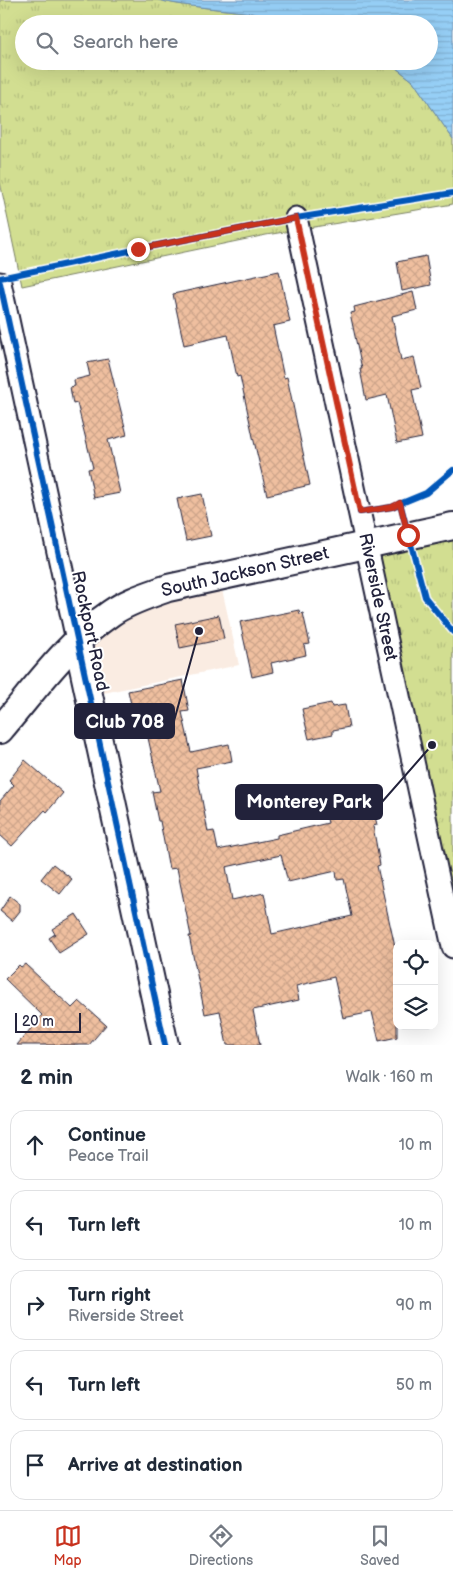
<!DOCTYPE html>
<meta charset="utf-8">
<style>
:root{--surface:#fff;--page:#f2f2f3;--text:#1f2937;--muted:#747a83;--line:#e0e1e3;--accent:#c8321e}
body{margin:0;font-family:"Balsamiq Sans",sans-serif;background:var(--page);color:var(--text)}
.controls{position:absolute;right:15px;bottom:15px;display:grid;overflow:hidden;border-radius:10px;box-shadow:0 5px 20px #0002}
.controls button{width:45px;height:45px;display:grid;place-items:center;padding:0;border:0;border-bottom:1px solid var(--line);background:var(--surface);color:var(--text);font:25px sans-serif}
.scale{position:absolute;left:15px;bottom:12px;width:66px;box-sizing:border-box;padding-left:5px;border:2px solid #22223b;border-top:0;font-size:14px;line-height:18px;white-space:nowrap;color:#22223b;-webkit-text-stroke:4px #fff;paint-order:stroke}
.stop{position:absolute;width:15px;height:15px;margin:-11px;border:4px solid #c8321e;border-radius:50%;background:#fff}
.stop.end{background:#c8321e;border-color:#fff;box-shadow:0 1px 5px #0008}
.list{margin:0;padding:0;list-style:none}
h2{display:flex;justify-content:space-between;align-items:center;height:65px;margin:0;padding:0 20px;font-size:21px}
h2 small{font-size:16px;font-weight:400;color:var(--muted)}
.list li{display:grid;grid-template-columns:32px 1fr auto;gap:15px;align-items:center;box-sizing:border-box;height:70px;margin:0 10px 10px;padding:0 10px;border:1px solid var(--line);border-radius:15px}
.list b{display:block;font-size:19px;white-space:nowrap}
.list p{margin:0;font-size:16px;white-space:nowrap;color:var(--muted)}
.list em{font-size:16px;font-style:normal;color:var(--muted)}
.icon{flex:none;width:28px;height:28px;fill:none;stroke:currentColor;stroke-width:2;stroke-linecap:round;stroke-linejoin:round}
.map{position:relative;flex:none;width:453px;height:1045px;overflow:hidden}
.search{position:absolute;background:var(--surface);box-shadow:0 5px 20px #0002;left:15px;right:15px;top:15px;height:55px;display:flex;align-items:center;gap:12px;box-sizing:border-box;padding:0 18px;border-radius:28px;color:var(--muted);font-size:19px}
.sheet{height:465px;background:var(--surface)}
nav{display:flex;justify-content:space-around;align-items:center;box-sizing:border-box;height:70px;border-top:1px solid var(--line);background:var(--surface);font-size:14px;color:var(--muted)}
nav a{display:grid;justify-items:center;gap:2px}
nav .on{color:var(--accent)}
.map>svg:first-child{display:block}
.built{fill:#faece2}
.park{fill:url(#park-tufts);stroke:#7a8066}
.water{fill:url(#water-rules);stroke:#688aab}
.building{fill:url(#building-cross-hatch);stroke:#22223b;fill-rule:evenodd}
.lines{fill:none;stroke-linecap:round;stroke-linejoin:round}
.minor-casing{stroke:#22223b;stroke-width:25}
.tertiary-casing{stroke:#22223b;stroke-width:30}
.minor{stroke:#fff;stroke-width:21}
.tertiary{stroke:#fff;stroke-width:26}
.cycleway-casing{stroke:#fff;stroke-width:9}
.cycleway{stroke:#0057b8;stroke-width:6}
.route{stroke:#c8321e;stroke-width:6}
.labels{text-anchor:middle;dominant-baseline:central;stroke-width:4;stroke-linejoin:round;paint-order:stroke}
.street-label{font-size:18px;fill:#22223b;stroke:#fff}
.leader{fill:none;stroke:#22223b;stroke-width:2}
.callout-dot{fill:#22223b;stroke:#fff;stroke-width:2}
.callout{fill:#22223b;stroke:#22223b;stroke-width:2}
.callout-label{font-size:19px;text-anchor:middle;font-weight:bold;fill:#fff}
</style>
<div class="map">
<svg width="453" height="1045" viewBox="0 0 453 1045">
<defs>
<pattern id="park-tufts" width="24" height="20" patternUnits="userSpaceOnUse" patternTransform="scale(1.25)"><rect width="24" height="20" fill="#d2de91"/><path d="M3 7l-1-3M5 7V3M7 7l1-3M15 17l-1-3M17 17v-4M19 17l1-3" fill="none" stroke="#b4be7e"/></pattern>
<pattern id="water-rules" width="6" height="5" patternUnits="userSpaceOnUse" patternTransform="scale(1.25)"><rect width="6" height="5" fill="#96cff6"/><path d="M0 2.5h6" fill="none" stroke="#81b1d4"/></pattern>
<pattern id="building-cross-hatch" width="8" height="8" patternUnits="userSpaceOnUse" patternTransform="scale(1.25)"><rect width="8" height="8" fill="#efbf9f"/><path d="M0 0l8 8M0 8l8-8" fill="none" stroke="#cda48a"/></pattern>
</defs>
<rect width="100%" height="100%" fill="#fff"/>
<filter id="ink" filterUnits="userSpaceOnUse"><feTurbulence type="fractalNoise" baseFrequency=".02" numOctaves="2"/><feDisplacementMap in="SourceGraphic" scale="10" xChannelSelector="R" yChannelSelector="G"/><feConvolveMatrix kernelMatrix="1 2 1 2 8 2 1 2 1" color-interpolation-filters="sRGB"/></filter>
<g filter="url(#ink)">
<!-- built -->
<path class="built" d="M219,576L239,665L89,696L77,640Z"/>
<!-- park -->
<g class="park">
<path d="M0,0H158C203,11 252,8 296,24H24V61H387L413,81L453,139V204L266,235L22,286L0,182Z"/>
<path d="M453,526V947L367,543Z"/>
</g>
<!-- water -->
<path class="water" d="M158,0H453V139L413,81L387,61H429V24H296C252,8 203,11 158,0Z"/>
<!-- building -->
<g class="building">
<path d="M426,256L431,285L402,291L397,262Z"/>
<path d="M279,271L290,322L273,326L284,378L287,377L310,485L267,495L253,437L240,376L237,377L228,335L184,345L173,294Z"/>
<path d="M413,292L417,310L392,316L401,360L414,357L421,388L412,390L422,438L397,443L387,395L366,400L360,369H362L350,313L355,312L354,307Z"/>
<path d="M108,359L127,435L108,440L120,493L94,498L88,469L93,468L77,403L73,404L70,387L75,386L74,380L90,376L87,363Z"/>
<path d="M202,494L211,536L186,541L177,499Z"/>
<path d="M299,610L300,614L303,613L310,644L304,645L306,655L271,663L273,672L252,677L240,622Z"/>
<path d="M219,615L224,639L180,648L175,624Z"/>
<path d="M183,680L189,711L182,712L191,752L229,744L232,761L196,768L208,832L214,831L218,850L277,838V835L328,823L324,807L363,798L365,804L372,803L377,825L373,826L380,865L377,866L397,956V1037L379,1041L372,1012L343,1018L334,977L296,986L299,1000L253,1010L260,1045H227L220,1011L205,1014L189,936H191L177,868L169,869L160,821H158L152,792L160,791L144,720L135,722L128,691ZM281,855L288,882L336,871L337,880L344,879L352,916L272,934L264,893L232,900L226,867Z"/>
<path d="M331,703L332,707L345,705L349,727L333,730V734L309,739L302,709Z"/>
<path d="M25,760L63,793L47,812L45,810L12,846L0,835V801L14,785L9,780Z"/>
<path d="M53,864L72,879L60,894L41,879Z"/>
<path d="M10,896L20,904V911L12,921L0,911Z"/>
<path d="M76,914L89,934L59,953L49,938L55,934L52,929Z"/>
<path d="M25,964L72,1008L79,1001L106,1025L89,1045H17L42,1015L5,979L19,965L21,967Z"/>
</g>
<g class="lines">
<!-- minor casing -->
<g class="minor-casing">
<g id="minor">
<path d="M296,218L453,947"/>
<path d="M0,283L77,640"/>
</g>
</g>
<!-- tertiary casing -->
<g class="tertiary-casing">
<g id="tertiary">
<path d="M77,640L165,1045"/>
<path d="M0,730C35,689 67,643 111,613C128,601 149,595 168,588L453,526"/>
</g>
</g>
<!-- minor -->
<use href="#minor" class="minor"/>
<!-- tertiary -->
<use href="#tertiary" class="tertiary"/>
<!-- cycleway casing -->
<g class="cycleway-casing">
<g id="cycleway">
<path d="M0,278L153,246L296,218L453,193"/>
<path d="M0,283L165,1045"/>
<path d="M400,503L425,597L453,632"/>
<path d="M360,512L392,507L426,493L453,470"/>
</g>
</g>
<!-- cycleway -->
<use href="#cycleway" class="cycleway"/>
</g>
</g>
<g class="lines" filter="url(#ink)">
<!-- route -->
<path class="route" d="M138,249L296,218L360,512L392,507L400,503L408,535"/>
</g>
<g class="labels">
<!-- street labels -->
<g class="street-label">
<text transform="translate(245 572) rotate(-13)">South Jackson Street</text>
<text transform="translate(378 597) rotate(78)">Riverside Street</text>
<text transform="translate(90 631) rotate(78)">Rockport Road</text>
</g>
</g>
<!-- callouts -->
<path class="leader" d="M199 631L174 721M432 745L382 802"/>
<g class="callout-dot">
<circle cx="199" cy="631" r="5"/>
<circle cx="432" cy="745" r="5"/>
</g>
<g class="callout">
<rect x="75" y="704" width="99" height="34" rx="5"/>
<rect x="236" y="785" width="146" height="34" rx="5"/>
</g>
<g class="callout-label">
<text x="125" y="728">Club 708</text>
<text x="309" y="808">Monterey Park</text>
</g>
</svg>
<div class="controls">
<button><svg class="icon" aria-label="locate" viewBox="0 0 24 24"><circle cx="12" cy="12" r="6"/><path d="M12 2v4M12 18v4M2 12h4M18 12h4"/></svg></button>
<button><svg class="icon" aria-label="layers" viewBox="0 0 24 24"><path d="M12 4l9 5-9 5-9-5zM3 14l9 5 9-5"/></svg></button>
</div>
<div class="scale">20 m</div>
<div class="stop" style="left:408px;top:535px"></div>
<div class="stop end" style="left:138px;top:249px"></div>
<div class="search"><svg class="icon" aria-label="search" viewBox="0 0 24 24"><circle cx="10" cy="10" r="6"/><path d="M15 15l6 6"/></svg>Search here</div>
</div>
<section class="sheet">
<h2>2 min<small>Walk · 160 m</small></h2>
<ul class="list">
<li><svg class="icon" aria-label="ahead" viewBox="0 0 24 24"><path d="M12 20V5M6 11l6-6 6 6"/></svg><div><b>Continue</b><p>Peace Trail</p></div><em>10 m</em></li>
<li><svg class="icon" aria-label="left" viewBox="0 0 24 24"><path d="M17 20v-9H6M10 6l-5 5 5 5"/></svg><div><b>Turn left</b></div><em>10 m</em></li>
<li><svg class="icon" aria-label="right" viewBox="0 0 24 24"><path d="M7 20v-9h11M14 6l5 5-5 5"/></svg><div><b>Turn right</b><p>Riverside Street</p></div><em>90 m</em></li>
<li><svg class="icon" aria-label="left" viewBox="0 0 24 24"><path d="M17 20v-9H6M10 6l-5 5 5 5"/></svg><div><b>Turn left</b></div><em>50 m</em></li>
<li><svg class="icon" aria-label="arrive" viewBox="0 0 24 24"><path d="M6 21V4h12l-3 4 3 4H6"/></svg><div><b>Arrive at destination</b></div></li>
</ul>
</section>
<nav>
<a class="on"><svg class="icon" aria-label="map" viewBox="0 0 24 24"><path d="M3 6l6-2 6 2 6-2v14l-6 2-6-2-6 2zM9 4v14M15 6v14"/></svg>Map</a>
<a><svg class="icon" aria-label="directions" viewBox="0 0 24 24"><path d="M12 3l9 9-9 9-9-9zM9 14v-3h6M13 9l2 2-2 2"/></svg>Directions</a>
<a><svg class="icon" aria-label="saved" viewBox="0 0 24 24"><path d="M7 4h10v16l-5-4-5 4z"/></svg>Saved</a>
</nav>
